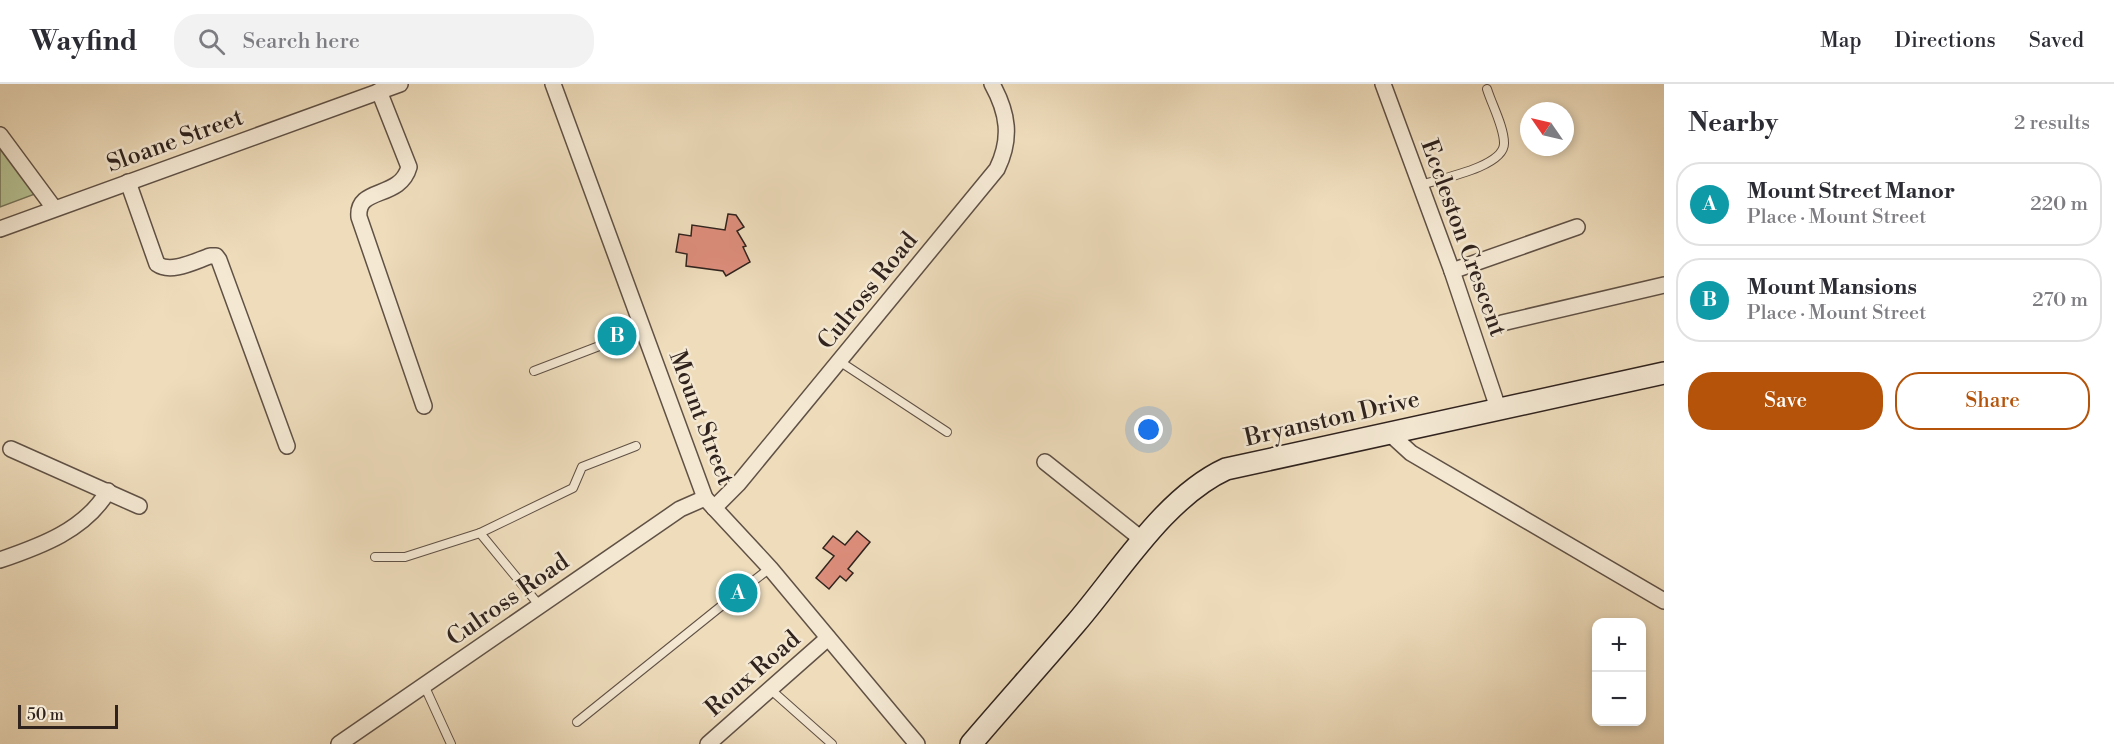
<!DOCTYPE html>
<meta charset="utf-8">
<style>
:root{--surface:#fff;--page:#f2f2f3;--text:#2b2b33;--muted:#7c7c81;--line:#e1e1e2;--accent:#b45309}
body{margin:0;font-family:"Libre Bodoni",serif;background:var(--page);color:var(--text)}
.controls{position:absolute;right:18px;bottom:18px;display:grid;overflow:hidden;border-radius:12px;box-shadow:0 3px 9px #0003}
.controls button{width:54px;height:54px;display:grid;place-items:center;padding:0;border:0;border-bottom:2px solid var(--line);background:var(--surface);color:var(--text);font:30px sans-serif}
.compass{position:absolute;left:1520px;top:18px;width:54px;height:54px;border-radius:50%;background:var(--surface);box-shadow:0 3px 9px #0003;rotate:304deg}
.scale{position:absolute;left:18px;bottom:15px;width:100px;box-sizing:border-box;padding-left:6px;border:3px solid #30231e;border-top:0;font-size:16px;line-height:21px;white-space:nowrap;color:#30231e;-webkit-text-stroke:4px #f4e8d3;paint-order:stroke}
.you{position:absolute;left:1149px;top:346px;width:21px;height:21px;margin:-15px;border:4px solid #fff;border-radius:50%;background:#1a73e8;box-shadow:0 0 0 9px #1a73e833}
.badge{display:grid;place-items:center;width:39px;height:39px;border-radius:50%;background:var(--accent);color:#fff;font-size:20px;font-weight:700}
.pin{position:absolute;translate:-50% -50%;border:3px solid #fff;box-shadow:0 2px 6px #0006}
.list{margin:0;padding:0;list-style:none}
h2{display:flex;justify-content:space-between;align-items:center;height:78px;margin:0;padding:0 24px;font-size:26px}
h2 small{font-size:20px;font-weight:400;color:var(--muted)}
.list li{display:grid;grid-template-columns:39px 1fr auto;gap:18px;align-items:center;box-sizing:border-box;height:84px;margin:0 12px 12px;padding:0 12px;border:2px solid var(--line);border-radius:24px}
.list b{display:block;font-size:22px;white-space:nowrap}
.list p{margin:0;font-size:20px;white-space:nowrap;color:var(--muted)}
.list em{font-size:20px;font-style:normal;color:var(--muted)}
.actions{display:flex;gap:12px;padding:18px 24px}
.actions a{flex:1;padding:14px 0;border:2px solid var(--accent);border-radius:24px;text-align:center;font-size:21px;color:var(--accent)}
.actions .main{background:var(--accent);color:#fff}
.icon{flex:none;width:33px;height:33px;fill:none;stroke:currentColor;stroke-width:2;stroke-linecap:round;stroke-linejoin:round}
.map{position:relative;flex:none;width:1664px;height:660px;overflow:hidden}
header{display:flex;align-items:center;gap:36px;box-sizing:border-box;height:84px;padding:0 30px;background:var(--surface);border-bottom:2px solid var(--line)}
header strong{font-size:28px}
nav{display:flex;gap:33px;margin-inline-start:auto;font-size:21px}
.search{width:420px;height:54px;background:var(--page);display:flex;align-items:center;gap:15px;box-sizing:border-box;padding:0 21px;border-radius:24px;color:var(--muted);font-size:22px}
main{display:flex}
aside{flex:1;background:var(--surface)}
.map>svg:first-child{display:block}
.green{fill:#b6c192;stroke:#737258;stroke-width:1.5}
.building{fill:#dd8e7c;stroke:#30231e;stroke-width:1.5}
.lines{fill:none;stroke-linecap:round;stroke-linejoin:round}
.service-casing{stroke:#605145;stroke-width:10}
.minor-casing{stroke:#605145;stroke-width:18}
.secondary-casing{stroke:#30231e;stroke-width:24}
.service{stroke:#f4e8d3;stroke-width:8}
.minor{stroke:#f4e8d3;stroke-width:15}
.secondary{stroke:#f4e8d3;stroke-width:21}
.labels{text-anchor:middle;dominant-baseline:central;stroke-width:5;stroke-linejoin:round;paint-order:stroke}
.street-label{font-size:24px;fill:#30231e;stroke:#f4e8d3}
</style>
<header>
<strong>Wayfind</strong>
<div class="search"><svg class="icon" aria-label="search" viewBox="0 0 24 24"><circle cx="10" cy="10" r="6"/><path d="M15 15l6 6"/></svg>Search here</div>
<nav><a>Map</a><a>Directions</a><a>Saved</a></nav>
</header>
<main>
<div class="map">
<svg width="1664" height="660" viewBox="0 0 1664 660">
<rect width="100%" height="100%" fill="#eedcbb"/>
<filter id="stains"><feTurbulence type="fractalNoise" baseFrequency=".00333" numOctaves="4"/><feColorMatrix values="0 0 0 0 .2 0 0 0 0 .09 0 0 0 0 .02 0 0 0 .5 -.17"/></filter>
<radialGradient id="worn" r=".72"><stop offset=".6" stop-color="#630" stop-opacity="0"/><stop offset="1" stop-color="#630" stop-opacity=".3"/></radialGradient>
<!-- green -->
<path class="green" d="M0,64L35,110L0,123Z"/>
<!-- building -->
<g class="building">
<path d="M728,130L736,131L744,143L737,147L746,162L743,163L750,178L726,192L723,187L686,182L687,170L676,168L679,150L691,152L692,141L725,146Z"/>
<path d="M857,447L870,458L848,485L853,489L846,497L840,492L829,505L816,494L834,472L823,464L833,452L845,461Z"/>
</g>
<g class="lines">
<!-- service casing -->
<g class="service-casing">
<g id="service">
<path d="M1420,101C1439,95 1505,83 1504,59C1504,43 1492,21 1487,5"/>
<path d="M621,254L645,246"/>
<path d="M839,277L947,348"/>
<path d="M534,287L615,256"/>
<path d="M375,473H405L480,449"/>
<path d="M742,506L770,484"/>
<path d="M539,521L480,449L573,404L582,383L636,362"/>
<path d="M424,601L451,660"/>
<path d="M770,605L832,660"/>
<path d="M577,638L735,511"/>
</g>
</g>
<!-- minor casing -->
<g class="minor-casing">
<g id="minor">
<path d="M553,0L705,414L770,484L917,660"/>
<path d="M1383,0L1452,187L1498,324"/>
<path d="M379,7L409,83C400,116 356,102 359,133L424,322"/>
<path d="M0,51L54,124"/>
<path d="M128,98L157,180C171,190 195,177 210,172H216L219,176L287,362"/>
<path d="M0,145L400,0"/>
<path d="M1452,187L1577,143"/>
<path d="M1502,239L1664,201"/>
<path d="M1388,348L1411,369L1664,517"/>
<path d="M11,365L139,422"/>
<path d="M1045,378L1144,457"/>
<path d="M714,424L738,400L997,85C1012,54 1008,29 992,0"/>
<path d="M0,476C41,462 85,446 108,407"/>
<path d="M339,660L680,425L705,414"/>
<path d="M708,660L828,554"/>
</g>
</g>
<!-- secondary casing -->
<g class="secondary-casing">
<path id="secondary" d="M971,660C1006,619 1042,579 1076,539C1119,489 1165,413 1226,385L1664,289"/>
</g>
<!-- service -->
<use href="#service" class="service"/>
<!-- minor -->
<use href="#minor" class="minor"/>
<!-- secondary -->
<use href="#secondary" class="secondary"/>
</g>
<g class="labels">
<!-- street labels -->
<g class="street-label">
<text transform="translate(175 57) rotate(-20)">Sloane Street</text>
<text transform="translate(1463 154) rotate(70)">Eccleston Crescent</text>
<text transform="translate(868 207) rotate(-51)">Culross Road</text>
<text transform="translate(701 334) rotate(69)">Mount Street</text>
<text transform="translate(1332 335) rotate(-13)">Bryanston Drive</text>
<text transform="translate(508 516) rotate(-35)">Culross Road</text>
<text transform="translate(753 590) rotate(-41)">Roux Road</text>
</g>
</g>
<rect width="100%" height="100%" filter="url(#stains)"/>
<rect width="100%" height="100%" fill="url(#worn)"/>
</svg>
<div class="controls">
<button>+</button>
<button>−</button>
</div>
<svg class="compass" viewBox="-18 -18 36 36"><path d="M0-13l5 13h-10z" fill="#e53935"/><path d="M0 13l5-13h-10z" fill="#7c7c81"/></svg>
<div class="scale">50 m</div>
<div class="you"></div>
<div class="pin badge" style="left:738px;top:509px;background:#0f9aa8">A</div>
<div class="pin badge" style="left:617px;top:252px;background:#0f9aa8">B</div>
</div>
<aside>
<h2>Nearby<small>2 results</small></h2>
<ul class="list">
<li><span class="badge" style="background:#0f9aa8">A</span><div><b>Mount Street Manor</b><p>Place · Mount Street</p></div><em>220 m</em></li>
<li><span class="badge" style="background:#0f9aa8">B</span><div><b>Mount Mansions</b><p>Place · Mount Street</p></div><em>270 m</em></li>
</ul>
<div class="actions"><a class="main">Save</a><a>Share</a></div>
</aside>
</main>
